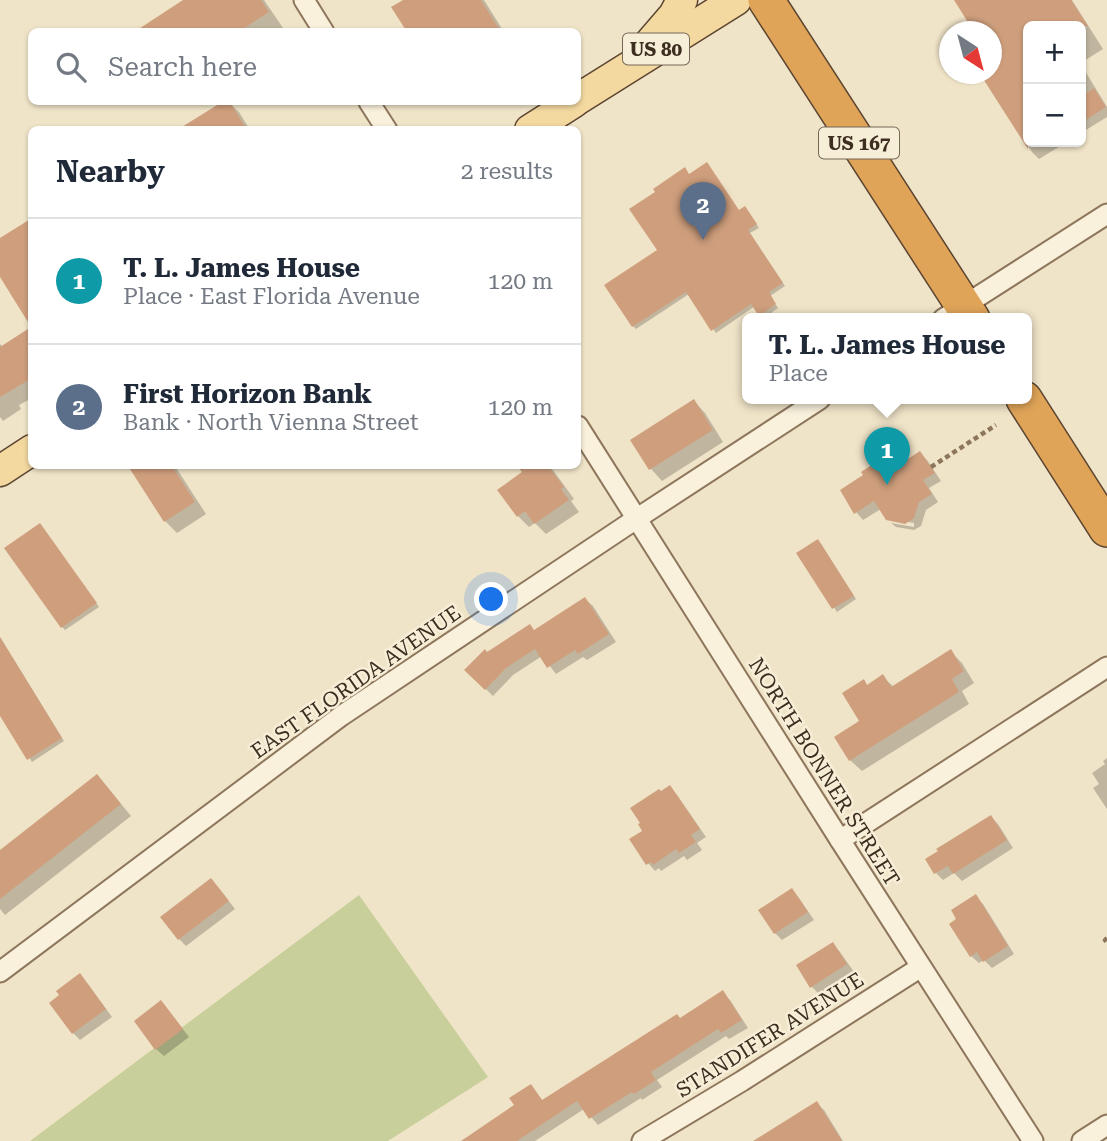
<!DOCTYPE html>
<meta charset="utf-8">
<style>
:root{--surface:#fff;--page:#f6f6f7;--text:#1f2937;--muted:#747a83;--line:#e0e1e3;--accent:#db2777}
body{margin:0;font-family:"Roboto Serif",serif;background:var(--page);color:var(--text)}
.controls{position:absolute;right:21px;top:21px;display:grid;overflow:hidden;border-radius:10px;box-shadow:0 2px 5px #0004}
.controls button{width:63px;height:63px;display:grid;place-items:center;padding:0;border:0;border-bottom:2px solid var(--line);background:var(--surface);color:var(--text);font:35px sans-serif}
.compass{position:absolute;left:939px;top:21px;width:63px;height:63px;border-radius:50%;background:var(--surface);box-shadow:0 2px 5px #0004;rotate:144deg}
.you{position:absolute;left:492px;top:600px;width:24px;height:24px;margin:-18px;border:5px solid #fff;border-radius:50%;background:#1a73e8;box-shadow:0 0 0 10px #1a73e833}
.badge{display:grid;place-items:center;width:46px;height:46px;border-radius:50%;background:var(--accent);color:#fff;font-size:23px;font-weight:700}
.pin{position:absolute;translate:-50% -58px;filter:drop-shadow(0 2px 4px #0008)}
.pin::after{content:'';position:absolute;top:37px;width:24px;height:21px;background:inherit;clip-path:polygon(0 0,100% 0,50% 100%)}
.popup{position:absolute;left:742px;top:313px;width:290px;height:91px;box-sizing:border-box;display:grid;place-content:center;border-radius:10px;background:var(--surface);filter:drop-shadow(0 2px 5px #0005);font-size:23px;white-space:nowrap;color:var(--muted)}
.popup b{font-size:26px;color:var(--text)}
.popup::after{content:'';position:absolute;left:50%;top:100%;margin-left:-14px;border:14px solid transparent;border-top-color:var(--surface)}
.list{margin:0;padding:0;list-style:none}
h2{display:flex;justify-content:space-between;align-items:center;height:91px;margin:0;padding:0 28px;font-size:30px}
h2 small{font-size:23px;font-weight:400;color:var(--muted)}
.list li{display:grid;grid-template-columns:46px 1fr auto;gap:21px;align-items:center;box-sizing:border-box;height:126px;padding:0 28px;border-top:2px solid var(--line)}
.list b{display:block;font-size:26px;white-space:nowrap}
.list p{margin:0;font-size:23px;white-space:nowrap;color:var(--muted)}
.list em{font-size:23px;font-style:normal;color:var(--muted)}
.icon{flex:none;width:38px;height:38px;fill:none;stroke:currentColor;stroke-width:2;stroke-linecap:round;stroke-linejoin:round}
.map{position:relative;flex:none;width:1107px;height:1141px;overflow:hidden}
.search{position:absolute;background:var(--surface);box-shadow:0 2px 5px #0004;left:28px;top:28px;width:553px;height:77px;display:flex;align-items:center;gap:18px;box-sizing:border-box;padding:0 24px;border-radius:10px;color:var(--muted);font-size:26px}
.panel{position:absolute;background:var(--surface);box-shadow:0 2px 5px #0004;left:28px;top:126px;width:553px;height:343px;border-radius:10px}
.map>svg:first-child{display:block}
.green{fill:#c9cf9b}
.shadow{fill:#0003}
.building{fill:#cf9f7d}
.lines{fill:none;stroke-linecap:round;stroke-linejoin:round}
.street-casing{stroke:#8d765c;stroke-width:23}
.primary-casing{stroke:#5b4430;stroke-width:33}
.highway-casing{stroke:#5b4430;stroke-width:38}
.path{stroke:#8d765c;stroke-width:4.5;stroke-dasharray:5 3.5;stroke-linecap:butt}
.street{stroke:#faf1dc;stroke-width:19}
.primary{stroke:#f3d9a0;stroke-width:30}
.highway{stroke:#e0a458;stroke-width:35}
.labels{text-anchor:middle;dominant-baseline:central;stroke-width:5;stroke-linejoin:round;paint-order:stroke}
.shield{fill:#f7eed8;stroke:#756857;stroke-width:2}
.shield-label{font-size:19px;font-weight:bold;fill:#3d2e20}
.street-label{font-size:21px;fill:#3d2e20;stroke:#f7eed8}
</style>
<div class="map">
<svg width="1107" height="1141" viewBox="0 0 1107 1141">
<rect width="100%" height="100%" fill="#f0e4c8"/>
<!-- green -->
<path class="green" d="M359,895L488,1077L388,1141H30Z"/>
<!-- shadow -->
<g class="shadow">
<path d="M186,0H264L283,28L278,32H141Z"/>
<path d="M406,0H484L504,32H409Z"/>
<path d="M956,0H1072L1103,49L1084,61L1085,64L1082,66L1107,107V117L1081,133V26H1028V142H1067L1039,159L1032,152L983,74H992V32H971L975,29Z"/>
<path d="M225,102H228L239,112L250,130H181Z"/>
<path d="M689,175L739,212L748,211L759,228L750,233L785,286L770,296L778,308L764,318L755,306L716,333L689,294L636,329L633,326L659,250Z"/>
<path d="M32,329V398L19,405L21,409L3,421L0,417V344L3,347Z"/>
<path d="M694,401L705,413L723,442L662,481L651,469L632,440Z"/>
<path d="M900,449L909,460L920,453L927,460L941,481L929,488L938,502L926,510L921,526L914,530L896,527L891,523L914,527V523L888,519L881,509L863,520L856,512Z"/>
<path d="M138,466H175L206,514L177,533L165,521L133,469Z"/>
<path d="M533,466H548L553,470L574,499L571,501L579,512L546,534L535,523L529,527L518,516L500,490Z"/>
<path d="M43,529L99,607L65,630L62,627Z"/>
<path d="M821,544L856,599L837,612L798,553Z"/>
<path d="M585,599L593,606L616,642L587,660L583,657L556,674L542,656L513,675L493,696L466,670L535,631Z"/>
<path d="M0,637L64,741L32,762L0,712Z"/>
<path d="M951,652L962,663L974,683L962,691L969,704L862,771L850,760L862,721L868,686L883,677L894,687Z"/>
<path d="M1107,758V809L1093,788L1099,784L1092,773L1105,764L1103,761Z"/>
<path d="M97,776L108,788L131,816L5,915L0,909V852Z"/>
<path d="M670,787L677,795L706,837L697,843L702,850L687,860L684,856L661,871L659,868L655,871L648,863L645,831L661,793Z"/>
<path d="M991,817L998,824L1013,848L962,881L954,873L943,880L936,873Z"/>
<path d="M218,887L235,909L186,946L179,939Z"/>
<path d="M792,891L799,898L814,920L782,940L775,933Z"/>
<path d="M976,897L983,904L1014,954L992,968L984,960L979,963L971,956L951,924Z"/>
<path d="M833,944L840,952L854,972L819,994L812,987L798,966Z"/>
<path d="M87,983L112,1017L80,1040L73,1033Z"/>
<path d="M723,993L730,1000L748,1028L729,1039L726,1036L657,1080L662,1087L642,1100L641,1098L598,1125L584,1109L535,1141H478L516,1105L531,1086L543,1101Z"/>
<path d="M168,1010L189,1037L164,1056L156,1049Z"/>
<path d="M816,1103L824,1110L843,1141H757Z"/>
</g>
<!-- building -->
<g class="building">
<path d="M183,0H261L269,12L238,32H134Z"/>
<path d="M403,0H481L501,32H407L391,7Z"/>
<path d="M954,0H1071L1088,26H1028V149L980,74H991V32H974Z"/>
<path d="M1094,88L1106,107L1081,123V97Z"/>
<path d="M222,102H230L247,130H177Z"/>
<path d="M707,162L739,210L745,206L757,224L748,230L783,283L769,292L776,304L759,316L751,304L711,331L686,292L632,327L604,285L657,250L629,209L655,192L653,189L685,167L689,174Z"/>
<path d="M32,218V378L0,397V347L31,327L0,277V238Z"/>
<path d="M694,399L713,430L649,470L630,440Z"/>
<path d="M900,447L908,459L920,451L935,473L923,480L932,494L919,502L914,518L905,524L886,520L874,501L854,514L840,490L863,475L861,472Z"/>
<path d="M128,466H172L195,502L164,522Z"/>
<path d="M517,466H548L564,487L561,489L569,500L534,524L525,511L517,517L497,490L522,472Z"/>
<path d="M40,523L97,603L61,628L4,548Z"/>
<path d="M818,539L854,596L832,609L796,553Z"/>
<path d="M585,597L609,634L578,654L575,650L547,668L535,649L506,668L485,690L464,670L485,649L487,652L530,624L534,630Z"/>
<path d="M0,637L62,738L27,760L0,716Z"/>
<path d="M951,649L964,671L952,679L959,692L849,761L834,737L859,721L842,693L864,679L867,685L883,674L891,687Z"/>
<path d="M97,774L121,804L0,899V850Z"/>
<path d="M670,785L700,829L691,835L696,842L679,853L676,849L653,865L651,862L646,865L629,839L642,831L638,824L640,823L630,808L659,789L661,791Z"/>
<path d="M991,815L1007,840L953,874L948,866L934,874L925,859L938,851L936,849Z"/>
<path d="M211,878L229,901L178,940L160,917Z"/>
<path d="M792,888L808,912L774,934L758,910Z"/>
<path d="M976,894L1008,946L983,962L977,952L970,957L949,924L956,919L951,910Z"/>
<path d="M833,942L847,964L810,988L796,965Z"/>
<path d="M80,973L106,1009L72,1034L49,1003L59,995L56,991Z"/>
<path d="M723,990L742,1020L721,1033L718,1029L651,1072L656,1080L634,1094L632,1092L589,1119L577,1101L517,1141H461L514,1105L509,1098L531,1084L542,1100L677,1014L680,1018Z"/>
<path d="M161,1000L183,1029L155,1050L134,1021Z"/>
<path d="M817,1101L842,1141H753Z"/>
</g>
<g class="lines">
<!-- street casing -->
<g class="street-casing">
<g id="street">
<path d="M304,0L324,32"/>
<path d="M369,102L387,130"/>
<path d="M943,319L1107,214"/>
<path d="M578,426L840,840L1033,1141"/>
<path d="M840,840L1107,667"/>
<path d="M0,972L341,716L636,519L820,399"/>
<path d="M642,1141L742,1081L921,967"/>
<path d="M1082,1141L1107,1125"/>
</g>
</g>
<!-- primary casing -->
<g class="primary-casing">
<g id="primary">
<path d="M649,44L674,15L682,0"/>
<path d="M578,99L736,0"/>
<path d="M530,130L574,102"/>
<path d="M0,471L32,450"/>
</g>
</g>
<!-- highway casing -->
<g class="highway-casing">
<g id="highway">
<path d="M766,0L972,319"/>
<path d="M1024,399L1107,529"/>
</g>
</g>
<!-- path -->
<g class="path">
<path d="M931,467L996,425"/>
<path d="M1107,938L1105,940L1107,943"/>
</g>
<!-- street -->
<use href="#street" class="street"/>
<!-- primary -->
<use href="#primary" class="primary"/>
<!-- highway -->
<use href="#highway" class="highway"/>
</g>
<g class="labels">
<!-- shield labels -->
<g class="shield">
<rect x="623" y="33.5" width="66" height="31" rx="5"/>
<rect x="819" y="127.5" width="80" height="31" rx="5"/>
</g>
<g class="shield-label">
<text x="656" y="49">US 80</text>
<text x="859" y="143">US 167</text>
</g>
<!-- street labels -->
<g class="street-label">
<text transform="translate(356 682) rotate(-35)">EAST FLORIDA AVENUE</text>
<text transform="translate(824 772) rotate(58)">NORTH BONNER STREET</text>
<text transform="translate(770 1035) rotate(-32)">STANDIFER AVENUE</text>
</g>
</g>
</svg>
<div class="controls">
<button>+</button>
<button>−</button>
</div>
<svg class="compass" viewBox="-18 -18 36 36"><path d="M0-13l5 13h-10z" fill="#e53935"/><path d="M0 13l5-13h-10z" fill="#747a83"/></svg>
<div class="you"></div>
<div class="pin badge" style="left:887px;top:485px;background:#0f9aa8">1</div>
<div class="popup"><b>T. L. James House</b>Place</div>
<div class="pin badge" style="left:703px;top:240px;background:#5c6f8a">2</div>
<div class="search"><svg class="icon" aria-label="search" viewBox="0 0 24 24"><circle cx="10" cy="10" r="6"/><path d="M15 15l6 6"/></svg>Search here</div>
<section class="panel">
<h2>Nearby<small>2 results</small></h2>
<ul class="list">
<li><span class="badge" style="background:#0f9aa8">1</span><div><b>T. L. James House</b><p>Place · East Florida Avenue</p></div><em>120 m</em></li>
<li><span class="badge" style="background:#5c6f8a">2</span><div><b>First Horizon Bank</b><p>Bank · North Vienna Street</p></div><em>120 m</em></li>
</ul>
</section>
</div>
